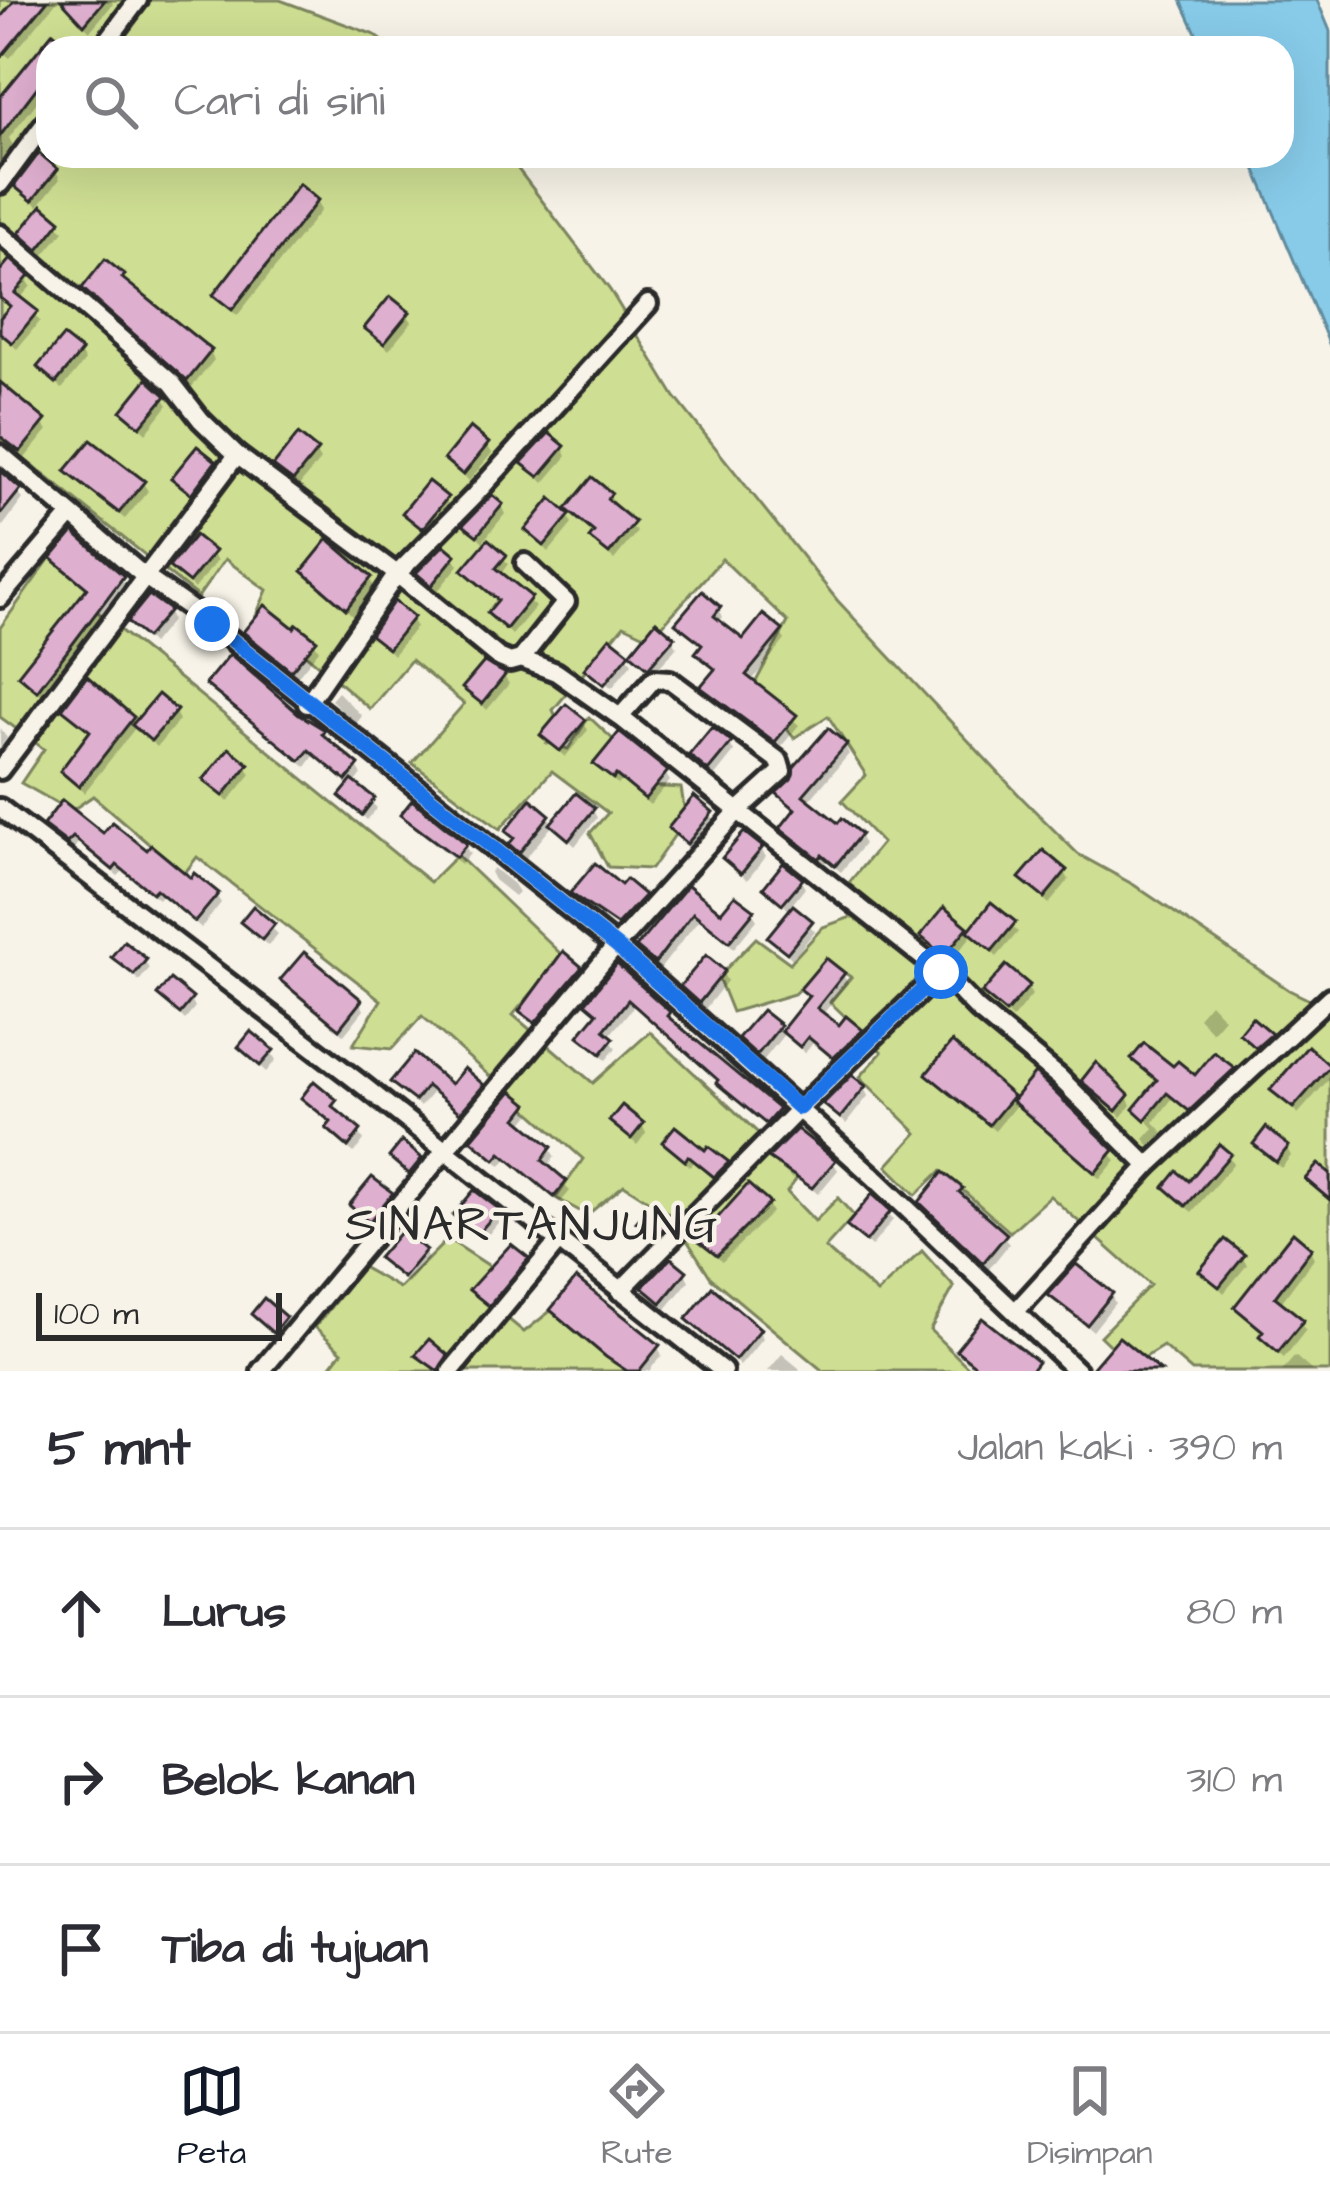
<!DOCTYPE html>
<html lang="id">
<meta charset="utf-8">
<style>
:root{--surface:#fff;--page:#f2f2f3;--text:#2b2b33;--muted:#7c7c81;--line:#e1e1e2;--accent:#111827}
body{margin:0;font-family:"Architects Daughter",sans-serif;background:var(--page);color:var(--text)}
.scale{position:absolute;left:36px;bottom:30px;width:246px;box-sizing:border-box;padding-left:12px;border:6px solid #2b2b2b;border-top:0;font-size:33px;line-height:42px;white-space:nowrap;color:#2b2b2b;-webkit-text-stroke:9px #f7f3e8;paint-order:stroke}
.stop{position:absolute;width:36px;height:36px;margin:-27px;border:9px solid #1a73e8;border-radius:50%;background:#fff}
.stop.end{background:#1a73e8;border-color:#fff;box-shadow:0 3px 12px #0008}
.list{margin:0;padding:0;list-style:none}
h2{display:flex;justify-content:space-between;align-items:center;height:156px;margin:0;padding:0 48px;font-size:51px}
h2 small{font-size:39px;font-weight:400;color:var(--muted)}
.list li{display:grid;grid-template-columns:78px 1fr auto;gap:36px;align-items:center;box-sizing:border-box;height:168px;padding:0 48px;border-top:3px solid var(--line)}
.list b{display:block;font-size:45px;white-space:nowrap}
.list em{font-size:39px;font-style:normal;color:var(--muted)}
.icon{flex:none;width:66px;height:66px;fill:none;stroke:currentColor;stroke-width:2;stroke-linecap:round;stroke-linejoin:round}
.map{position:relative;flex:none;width:1330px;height:1371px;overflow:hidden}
.search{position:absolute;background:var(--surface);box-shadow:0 12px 48px #0002;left:36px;right:36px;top:36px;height:132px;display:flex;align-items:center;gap:30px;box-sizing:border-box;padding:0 42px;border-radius:36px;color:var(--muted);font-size:45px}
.sheet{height:660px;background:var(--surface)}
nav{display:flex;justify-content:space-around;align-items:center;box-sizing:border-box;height:168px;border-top:3px solid var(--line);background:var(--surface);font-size:33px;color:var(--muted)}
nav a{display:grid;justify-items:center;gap:6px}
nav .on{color:var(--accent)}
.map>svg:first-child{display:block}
.green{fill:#cede92;stroke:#7c845e;stroke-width:3}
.water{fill:#87cbe9;stroke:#628b9d;stroke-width:3}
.shadow{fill:#0003}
.building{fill:#dfafcf;stroke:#2b2b2b;stroke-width:3}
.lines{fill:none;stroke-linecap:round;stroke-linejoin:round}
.minor-casing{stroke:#2b2b2b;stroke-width:26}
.minor{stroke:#f7f3e8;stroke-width:16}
.route{stroke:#1a73e8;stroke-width:15}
.labels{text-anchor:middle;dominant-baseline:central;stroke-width:9;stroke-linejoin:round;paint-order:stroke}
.quarter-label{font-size:48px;letter-spacing:3px;fill:#2b2b2b;stroke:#f7f3e8}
</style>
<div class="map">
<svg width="1330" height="1371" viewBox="0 0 1330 1371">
<rect width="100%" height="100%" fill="#f7f3e8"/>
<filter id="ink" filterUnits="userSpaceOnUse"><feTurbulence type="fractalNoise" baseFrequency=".00833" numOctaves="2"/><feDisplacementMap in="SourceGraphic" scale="24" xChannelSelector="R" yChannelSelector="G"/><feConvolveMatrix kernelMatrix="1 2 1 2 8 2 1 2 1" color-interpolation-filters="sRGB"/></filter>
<g filter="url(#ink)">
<!-- green -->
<g class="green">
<path d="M0,0H280L375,35L392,48H48V156H508L610,290L675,397L837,600L1021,797L1078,854L1134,885L1289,990L1330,1010V1371H1192L1163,1346L1131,1366L1100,1336L1150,1285L1050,1196L1010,1232L941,1171L916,1195L887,1166L917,1133L860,1077L882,1052L830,1002L851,977L827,962L794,994L732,1012L718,977L756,938L790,963L823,927L874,909L847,885L882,843L842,801L866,775L828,716L794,738L754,685L788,622L722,559L651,638L624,625L553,710L560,725L547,743L568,749L589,717L620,746L648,786L681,788L686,819L651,869L608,867L590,833L608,813L552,771L500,829L412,763L464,704L411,660L370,709L257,613L267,590L225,559L198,597L0,440Z"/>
<path d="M55,551L105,588L94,609L430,882L457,855L563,956L513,1015L593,1083L650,1032L801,1173L787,1192L815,1221L838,1198L854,1216L825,1248L877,1293L922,1251L954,1287L930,1330L972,1371H823L711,1278L671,1215L624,1185L587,1215L556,1198L583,1159L422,1016L392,1049L353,1045L381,1000L197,857L184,874L93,796L71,811L21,783L44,749L0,717V628Z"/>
<path d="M448,1239L497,1271L479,1295L524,1332L553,1309L633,1371H327L342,1352L315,1327L362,1267L399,1288Z"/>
</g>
<!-- water -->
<path class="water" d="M1181,0H1317L1330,31V346L1250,156H1282V48H1203Z"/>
<!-- shadow -->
<g class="shadow">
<path d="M26,0H58L10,58L0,50V23Z"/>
<path d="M59,0H111L113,4L90,31Z"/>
<path d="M53,36L68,48H48V88L9,138L14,147L0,163V101Z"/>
<path d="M56,171L60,179L38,206L64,231L43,256L22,234L42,210L18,186Z"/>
<path d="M316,202L321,210L237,316L216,295Z"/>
<path d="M0,263L26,278L31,286L19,300L40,321L17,349L0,334V323L12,309L0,299Z"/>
<path d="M122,277L128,287L210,352L214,360L192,387L85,288Z"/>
<path d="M407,314L412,322L389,350L368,329Z"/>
<path d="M80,353L85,361L62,389L41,367Z"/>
<path d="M0,385L48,430L25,458L0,436Z"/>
<path d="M163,397L168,405L146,433L124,411Z"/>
<path d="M487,445L492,453L469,481L448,459Z"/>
<path d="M563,448L567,456L544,483L525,463Z"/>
<path d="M315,452L320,460L298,487L276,466Z"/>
<path d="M214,463L218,471L196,500L175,478Z"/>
<path d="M69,471L143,483L148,491L125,519L73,479Z"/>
<path d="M0,474L23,499L0,530Z"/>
<path d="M609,495L614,503L611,506L637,532L614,560L597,546L593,538L596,534L570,509Z"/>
<path d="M445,499L450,507L427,535L406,513Z"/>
<path d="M501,506L505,514L484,540L509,564L501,575L535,607L512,635L490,613L499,603L465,571L486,545L467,526Z"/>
<path d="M568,516L572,524L549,552L528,531Z"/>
<path d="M212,553L217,561L194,589L173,567Z"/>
<path d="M454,557L459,565L437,592L420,574Z"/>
<path d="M54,559L121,578L126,586L43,696L21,675L89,591Z"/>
<path d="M306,571L370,579L374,587L352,615Z"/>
<path d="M719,609L723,617L718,623L743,643L780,632L785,640L750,683L799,725L780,748L709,695L704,687L716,672L699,653L704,647L679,623Z"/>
<path d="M167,612L172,620L152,644L131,623Z"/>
<path d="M411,619L416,627L393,655L374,635Z"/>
<path d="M246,633L314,642L319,650L297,677Z"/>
<path d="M673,639L677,647L653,674L633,654Z"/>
<path d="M627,655L632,663L612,688L590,670Z"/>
<path d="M485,666L504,676L509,684L487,710L466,688Z"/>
<path d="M208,685L323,733L357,767L362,775L353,785L377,808L367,820L343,796L351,786L314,756L306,767L213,693Z"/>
<path d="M338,692L362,716L356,724L331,700Z"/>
<path d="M66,709L132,719L135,725L175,712L179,720L157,747L136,727L84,793L63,772L92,734Z"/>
<path d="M583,722L588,730L565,757L544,736Z"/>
<path d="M0,728L7,738L0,747Z"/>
<path d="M730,744L734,752L714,777L692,755Z"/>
<path d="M845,746L849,754L808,802L838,827L859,836L864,844L841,872L827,861L824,865L788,836L784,828L797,812L780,794Z"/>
<path d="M597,764L665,773L670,781L650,805L622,781L618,785Z"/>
<path d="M246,766L251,774L228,802L207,780Z"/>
<path d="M593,810L597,818L575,846L553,825Z"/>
<path d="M711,814L715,822L692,850L671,828Z"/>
<path d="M403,815L465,846L470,854L461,864L408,823Z"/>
<path d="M548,817L553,825L525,859L517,852L509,831Z"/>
<path d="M46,825L103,837L216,895L221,903L201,928L161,895L158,899L123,871L118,876L78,843L73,850Z"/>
<path d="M761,849L766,857L747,880L726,859Z"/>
<path d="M493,868L513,884L518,892L514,896L494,880L490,872Z"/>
<path d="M1065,872L1069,880L1049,904L1023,879Z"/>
<path d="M801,881L805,888L790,907L815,931L792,959L771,937L791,912L766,888Z"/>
<path d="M622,889L643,897L647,905L623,932L578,901L574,893Z"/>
<path d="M688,890L721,916L752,912L757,920L734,948L699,919L660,969L640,947Z"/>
<path d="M992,907L1018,932L997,957L973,934L950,962L924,936L966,929L969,934Z"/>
<path d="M253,910L278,934L268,946L243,922Z"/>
<path d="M115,957L145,961L149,969L139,981Z"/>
<path d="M579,969L584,977L540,1029L527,1019L523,1011Z"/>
<path d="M618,969L776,1111L781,1119L772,1130L724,1091L718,1082L634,1006L608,1037L616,1048L606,1060L586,1044L582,1036L599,1016L589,1003Z"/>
<path d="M723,973L727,981L705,1009L684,987Z"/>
<path d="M843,975L848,983L822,1015L839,1029L861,1032L865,1039L839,1064L813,1043L805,1053L785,1033L763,1061L747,1047L742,1039L762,1014L783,1033L811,999L804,989Z"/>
<path d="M284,981L360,1002L364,1010L344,1035Z"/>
<path d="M1027,987L1032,995L1012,1019L986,994Z"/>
<path d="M161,996L191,1000L195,1008L185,1020Z"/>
<path d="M1210,1003L1224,1018L1212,1032L1198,1017Z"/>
<path d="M1242,1034L1269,1036L1274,1043L1262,1054Z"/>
<path d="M241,1048L271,1052L276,1060L266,1072Z"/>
<path d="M1135,1059L1196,1079L1232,1070L1237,1078L1194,1117L1172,1099L1154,1122L1170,1140L1156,1153L1144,1139L1154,1128L1137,1110L1159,1083Z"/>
<path d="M1329,1067L1330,1078L1298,1114L1274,1090Z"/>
<path d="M930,1075L1010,1098L1014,1104L1035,1078L1116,1160L1100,1179L1017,1104L995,1131Z"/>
<path d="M1084,1081L1127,1097L1131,1105L1121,1117Z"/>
<path d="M394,1082L481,1087L486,1094L465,1119L433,1092L420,1107Z"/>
<path d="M864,1088L868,1096L846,1124L827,1104Z"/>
<path d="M305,1098L334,1102L339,1110L336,1113L364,1140L354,1153L334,1136L329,1128L332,1124Z"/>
<path d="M526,1106L530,1114L521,1125L550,1149L555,1157L546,1167L570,1191L560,1203L506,1159L501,1166L474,1141Z"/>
<path d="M612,1121L642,1125L646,1133L637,1145Z"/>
<path d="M666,1142L726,1164L731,1172L719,1184L694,1162L690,1167Z"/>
<path d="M1257,1144L1287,1148L1291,1156L1281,1168Z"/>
<path d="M1229,1156L1233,1164L1192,1212L1172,1196L1167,1188L1189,1185Z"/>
<path d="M393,1158L420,1160L425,1168L415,1180Z"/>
<path d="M772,1159L833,1162L838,1170L818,1194L795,1175L792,1179Z"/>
<path d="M961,1190L1009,1244L989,1269L922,1202Z"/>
<path d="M390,1195L395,1203L374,1228L352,1206Z"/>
<path d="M768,1205L772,1212L722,1262L698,1238Z"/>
<path d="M496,1211L501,1219L483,1241L457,1216Z"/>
<path d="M888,1213L893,1220L871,1247L850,1226Z"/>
<path d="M640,1222L667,1224L672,1232L661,1243Z"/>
<path d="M1310,1250L1314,1258L1280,1304L1306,1330L1284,1358L1267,1344L1265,1334L1238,1307Z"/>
<path d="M424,1252L428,1259L408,1284L382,1259Z"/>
<path d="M1242,1257L1247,1265L1224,1293L1203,1271Z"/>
<path d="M526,1260L531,1267L494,1312L477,1298L472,1290Z"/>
<path d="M685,1273L689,1281L666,1309L646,1288Z"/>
<path d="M1052,1295H1111L1115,1303L1093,1331Z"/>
<path d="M554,1310L658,1347L662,1355L649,1371H625L559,1318Z"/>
<path d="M254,1315L284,1319L288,1327L279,1339Z"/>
<path d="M690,1319L759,1331L763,1338L740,1366Z"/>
<path d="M782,1354L799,1368L800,1371H768Z"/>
<path d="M419,1355L446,1357L450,1365L447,1371H434Z"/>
<path d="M1295,1356L1311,1370L1312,1371H1282Z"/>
</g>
<!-- building -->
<g class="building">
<path d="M48,0L0,58V18L14,1Z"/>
<path d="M61,0H105L84,25Z"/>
<path d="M53,32L72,48H48V73L0,136V97Z"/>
<path d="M39,153L58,169L32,201L14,186Z"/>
<path d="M299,184L318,200L232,310L213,295Z"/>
<path d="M42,205L61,221L38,250L19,233Z"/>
<path d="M10,259L29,276L15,293L38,311L12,343L0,333V318L10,306L0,298V271Z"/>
<path d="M105,259L125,275L122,278L212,350L187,381L82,288Z"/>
<path d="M390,296L410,312L384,344L364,328Z"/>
<path d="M63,336L82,351L56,383L37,367Z"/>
<path d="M147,379L166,396L140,427L121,411Z"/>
<path d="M0,382L46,420L20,452L0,436Z"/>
<path d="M470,427L489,443L463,475L444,459Z"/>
<path d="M549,433L565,446L539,477L521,463Z"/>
<path d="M298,434L318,450L293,481L273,466Z"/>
<path d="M91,440L145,481L119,513L65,471Z"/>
<path d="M197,446L216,461L191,494L171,478Z"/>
<path d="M0,471L21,489L0,515Z"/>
<path d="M592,477L612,493L607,499L635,522L609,554L589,538L594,532L566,509Z"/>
<path d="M428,481L448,497L422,529L402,513Z"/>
<path d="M492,495L503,504L477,536L463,525Z"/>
<path d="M551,498L570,515L544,546L525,530Z"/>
<path d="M73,532L124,576L37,691L18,675L87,588L51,558Z"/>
<path d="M195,535L215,551L189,583L169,567Z"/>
<path d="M328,539L372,577L346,609L302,571Z"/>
<path d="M488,539L507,555L496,568L532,597L506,629L487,613L498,600L462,570Z"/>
<path d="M444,545L456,555L431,586L416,573Z"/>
<path d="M702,591L721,607L714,616L743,639L763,614L783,630L746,675L797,715L775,742L700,687L715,669L695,653L702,644L675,623Z"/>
<path d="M149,595L170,610L146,638L127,622Z"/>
<path d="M394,601L414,617L388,649L370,635Z"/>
<path d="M265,605L294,628L297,624L317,640L291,671L243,632Z"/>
<path d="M656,621L675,637L648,668L630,653Z"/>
<path d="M610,637L630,653L604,685L584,669Z"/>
<path d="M230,654L299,714L325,730L322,734L359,765L346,781L309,750L300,761L205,684Z"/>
<path d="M484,662L506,674L482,704L462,688Z"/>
<path d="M87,676L134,717L79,787L60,771L90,731L62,709Z"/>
<path d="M158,694L177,710L151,741L132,725Z"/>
<path d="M566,704L586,720L560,751L540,735Z"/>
<path d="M712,727L732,742L708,771L689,755Z"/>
<path d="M828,728L847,744L803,795L838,823L842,818L861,834L835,866L822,855L819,859L780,828L795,809L776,793L791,779L794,767Z"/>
<path d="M619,732L668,771L645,799L616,775L613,779L593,764Z"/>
<path d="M229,748L249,764L223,796L203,780Z"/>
<path d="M352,780L375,798L362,815L339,796Z"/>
<path d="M576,793L595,808L569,840L550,824Z"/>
<path d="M694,796L713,812L687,844L668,828Z"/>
<path d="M531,799L550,815L519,853L509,844L514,838L505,831Z"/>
<path d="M62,800L103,833L112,822L147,850L151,845L191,878L194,873L219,893L195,922L156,889L152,893L117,865L113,870L73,837L67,843L43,825Z"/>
<path d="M412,800L467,844L456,857L400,815Z"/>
<path d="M744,832L763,847L741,874L722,858Z"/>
<path d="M1043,850L1067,870L1044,898L1019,878Z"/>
<path d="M595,863L621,885L626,879L645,895L617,925L570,893Z"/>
<path d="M783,863L803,879L782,904L763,888Z"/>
<path d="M688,885L721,912L735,895L755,910L729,942L693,913L655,963L636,947Z"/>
<path d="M991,902L1016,922L992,951L968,931Z"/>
<path d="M793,905L813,921L787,953L767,937Z"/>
<path d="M253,906L275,924L262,940L240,922Z"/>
<path d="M944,907L968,927L944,956L920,936Z"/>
<path d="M124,941L147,959L134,975L111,957Z"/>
<path d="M563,951L582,967L535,1023L519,1011Z"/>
<path d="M304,952L362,1000L339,1029L280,980Z"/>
<path d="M706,955L725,971L699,1003L680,986Z"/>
<path d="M826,958L845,973L817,1008L839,1025L846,1016L863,1030L833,1058L808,1037L800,1047L781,1031L809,996L800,989Z"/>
<path d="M617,964L670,1012L667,1016L779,1109L766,1124L716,1083L718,1080L628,1000L604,1030L614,1038L601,1054L578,1036L597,1013L585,1003Z"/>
<path d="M1006,965L1030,985L1006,1013L982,993Z"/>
<path d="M170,979L193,998L180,1014L157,995Z"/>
<path d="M762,1010L781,1025L757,1055L738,1038Z"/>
<path d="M1252,1017L1272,1034L1256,1048L1239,1033Z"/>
<path d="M251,1031L274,1050L260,1066L238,1047Z"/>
<path d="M952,1042L1013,1096L989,1125L926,1074Z"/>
<path d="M1144,1043L1173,1066L1178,1061L1195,1075L1214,1052L1235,1068L1189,1111L1167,1093L1145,1120L1133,1109L1157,1080L1131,1059Z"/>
<path d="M1308,1046L1330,1066L1293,1108L1270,1090Z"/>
<path d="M414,1053L451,1084L464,1068L484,1085L460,1113L427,1086L415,1101L390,1082Z"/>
<path d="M1096,1062L1129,1095L1116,1111L1081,1081Z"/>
<path d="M1035,1073L1114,1150L1095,1173L1012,1101Z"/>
<path d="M852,1075L866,1086L840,1118L823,1104Z"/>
<path d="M314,1081L337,1100L332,1106L361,1130L348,1147L326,1128L331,1122L301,1098Z"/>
<path d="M512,1091L528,1104L517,1118L552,1147L542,1160L567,1181L554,1197L501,1153L495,1160L471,1140Z"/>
<path d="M622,1105L644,1123L631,1139L609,1121Z"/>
<path d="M675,1126L705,1150L708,1146L729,1162L714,1177L688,1156L685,1161L662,1142Z"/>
<path d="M1266,1127L1289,1146L1276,1162L1253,1144Z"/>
<path d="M797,1129L836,1160L812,1188L768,1158Z"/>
<path d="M402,1141L422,1158L409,1174L389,1157Z"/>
<path d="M1219,1144L1231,1154L1186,1206L1164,1187L1177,1171L1189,1181Z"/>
<path d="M1318,1164L1330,1173V1200L1305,1179Z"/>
<path d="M943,1172L963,1188L959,1192L1007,1234L983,1263L919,1202Z"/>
<path d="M372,1177L393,1193L369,1222L349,1205Z"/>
<path d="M748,1184L770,1203L717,1256L694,1238L707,1222L711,1225Z"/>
<path d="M474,1190L499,1209L477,1235L453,1215Z"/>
<path d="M872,1194L891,1211L866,1242L846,1226Z"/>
<path d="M650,1206L670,1222L655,1237L636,1222Z"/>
<path d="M402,1230L426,1250L403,1278L378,1258Z"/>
<path d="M1293,1232L1312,1248L1275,1297L1304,1320L1278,1352L1259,1336L1263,1331L1234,1307Z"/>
<path d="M1225,1239L1245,1255L1219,1287L1199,1271Z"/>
<path d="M511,1244L529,1258L489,1306L469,1290Z"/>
<path d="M671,1258L687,1271L661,1303L642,1287Z"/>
<path d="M1076,1264L1113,1293L1087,1325L1048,1295Z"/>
<path d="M576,1278L660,1345L639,1371H627L606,1357L550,1310Z"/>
<path d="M712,1287L761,1329L735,1360L686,1319Z"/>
<path d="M264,1298L286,1317L273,1333L251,1314Z"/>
<path d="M982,1318L1038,1362L1031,1371H982L956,1350Z"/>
<path d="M1119,1337L1161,1371H1090Z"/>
<path d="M429,1339L448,1355L438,1371L415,1355Z"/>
</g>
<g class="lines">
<!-- minor casing -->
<g class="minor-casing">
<g id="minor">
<path d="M102,48L138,0"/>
<path d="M0,184L48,119"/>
<path d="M0,234L172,383L201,420L237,455L397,574L498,657L510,662L521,659L556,672L620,717L941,972L978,1010L1059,1077L1148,1166L1016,1311"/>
<path d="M0,454L144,576L212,624L616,946L873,1176L1077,1371"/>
<path d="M0,598L71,515"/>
<path d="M521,659L566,602L525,563"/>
<path d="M307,704L397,574L473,497L648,304"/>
<path d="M0,770L237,455"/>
<path d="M0,808L365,1087L723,1371"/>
<path d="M1148,1166L1330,997"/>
<path d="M620,1291L799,1109L941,972"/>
<path d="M261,1371L616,946L738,811L782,771L779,761L670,680L654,679L620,717"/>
<path d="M451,1371L558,1242"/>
</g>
</g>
<!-- minor -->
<use href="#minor" class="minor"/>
</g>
</g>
<g class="lines" filter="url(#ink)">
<!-- route -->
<path class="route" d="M212,624L616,946L799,1108L941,972"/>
</g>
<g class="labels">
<!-- quarter labels -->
<g class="quarter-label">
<text x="533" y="1226">SINARTANJUNG</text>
</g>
</g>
</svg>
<div class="scale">100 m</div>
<div class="stop" style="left:941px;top:972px"></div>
<div class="stop end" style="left:212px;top:624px"></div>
<div class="search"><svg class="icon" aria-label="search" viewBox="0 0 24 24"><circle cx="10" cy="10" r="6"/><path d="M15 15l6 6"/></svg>Cari di sini</div>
</div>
<section class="sheet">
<h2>5 mnt<small>Jalan kaki · 390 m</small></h2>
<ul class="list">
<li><svg class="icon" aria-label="ahead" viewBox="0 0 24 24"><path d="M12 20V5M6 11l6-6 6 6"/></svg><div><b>Lurus</b></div><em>80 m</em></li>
<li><svg class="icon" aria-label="right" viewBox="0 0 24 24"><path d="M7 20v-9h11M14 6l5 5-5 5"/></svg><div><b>Belok kanan</b></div><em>310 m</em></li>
<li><svg class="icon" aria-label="arrive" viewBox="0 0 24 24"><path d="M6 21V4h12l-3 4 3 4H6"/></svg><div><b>Tiba di tujuan</b></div></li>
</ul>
</section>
<nav>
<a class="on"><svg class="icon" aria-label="map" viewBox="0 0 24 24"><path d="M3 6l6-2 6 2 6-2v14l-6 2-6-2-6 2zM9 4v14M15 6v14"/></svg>Peta</a>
<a><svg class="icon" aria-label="directions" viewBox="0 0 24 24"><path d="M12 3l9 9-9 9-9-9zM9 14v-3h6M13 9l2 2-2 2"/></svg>Rute</a>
<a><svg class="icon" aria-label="saved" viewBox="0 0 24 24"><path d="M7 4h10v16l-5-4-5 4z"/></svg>Disimpan</a>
</nav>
